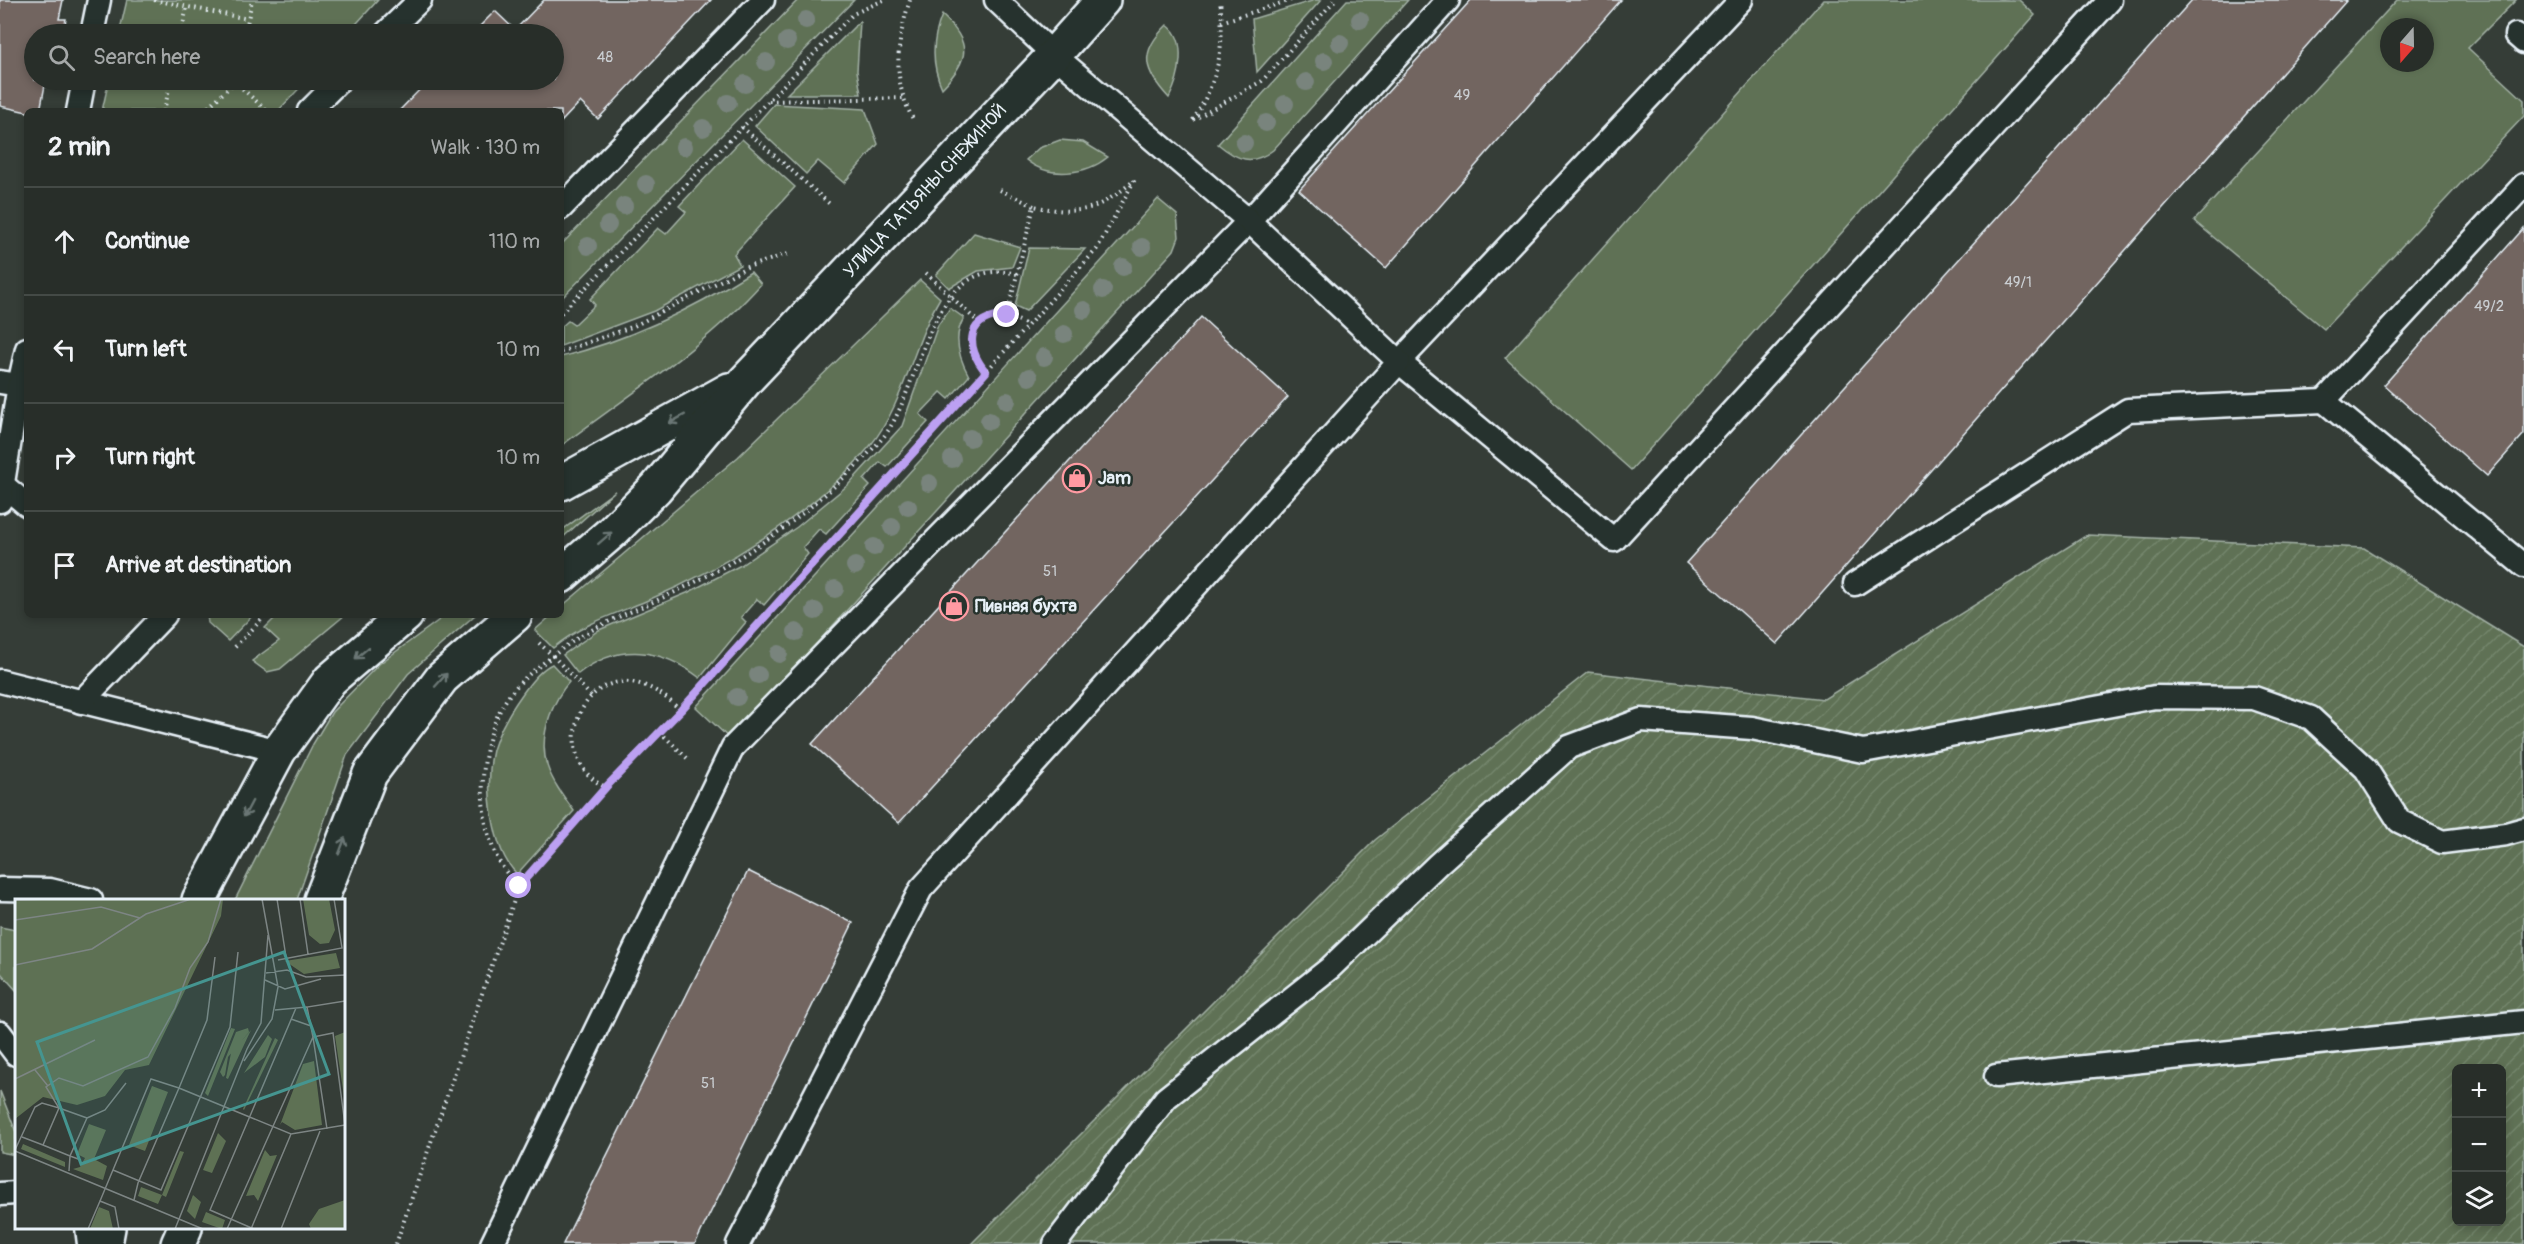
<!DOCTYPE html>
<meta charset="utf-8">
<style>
:root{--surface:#282e29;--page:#303631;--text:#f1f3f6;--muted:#a5a8a8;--line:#444a46}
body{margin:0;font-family:Pangolin,sans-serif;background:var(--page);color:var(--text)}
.controls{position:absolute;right:18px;bottom:18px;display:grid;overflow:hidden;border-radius:9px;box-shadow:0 3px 9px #0003}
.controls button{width:54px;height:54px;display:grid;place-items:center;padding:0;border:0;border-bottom:2px solid var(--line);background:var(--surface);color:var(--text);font:30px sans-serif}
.compass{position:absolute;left:2380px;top:18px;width:54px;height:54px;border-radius:50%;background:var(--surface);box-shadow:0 3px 9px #0003;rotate:200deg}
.stop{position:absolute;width:18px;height:18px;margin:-14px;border:4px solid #bca0f2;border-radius:50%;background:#fff}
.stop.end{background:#bca0f2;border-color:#fff;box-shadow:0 2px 6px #0008}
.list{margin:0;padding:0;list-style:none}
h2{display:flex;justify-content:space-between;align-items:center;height:78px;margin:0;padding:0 24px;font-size:26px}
h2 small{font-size:20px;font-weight:400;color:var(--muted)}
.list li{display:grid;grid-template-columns:39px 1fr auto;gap:18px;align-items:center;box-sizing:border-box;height:108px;padding:0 24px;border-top:2px solid var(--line)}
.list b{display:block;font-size:22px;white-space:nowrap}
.list em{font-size:20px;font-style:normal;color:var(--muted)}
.icon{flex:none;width:33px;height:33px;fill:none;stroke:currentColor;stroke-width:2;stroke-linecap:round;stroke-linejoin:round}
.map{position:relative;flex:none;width:2524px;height:1244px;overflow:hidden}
.search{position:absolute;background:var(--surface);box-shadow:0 3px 9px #0003;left:24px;top:24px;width:540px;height:66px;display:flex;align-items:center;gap:15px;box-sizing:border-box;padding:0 21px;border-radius:33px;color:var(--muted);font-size:22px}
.panel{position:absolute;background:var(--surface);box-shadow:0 3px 9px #0003;left:24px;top:108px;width:540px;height:510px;border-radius:9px}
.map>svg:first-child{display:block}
.green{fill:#5e7154;stroke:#a3b1a6;stroke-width:1.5;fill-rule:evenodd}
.garden{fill:url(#garden-furrows);stroke:#a3b1a6;stroke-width:1.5;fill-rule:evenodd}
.building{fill:#726560;stroke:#e8f1f8;stroke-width:1.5}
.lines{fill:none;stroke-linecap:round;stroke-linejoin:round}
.service-casing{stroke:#e8f1f8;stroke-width:27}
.tertiary-casing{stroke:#e8f1f8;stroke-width:38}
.path{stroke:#e8f1f8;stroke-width:4;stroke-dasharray:1.5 4.5;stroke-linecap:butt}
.service{stroke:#26332d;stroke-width:22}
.tertiary{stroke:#26332d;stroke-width:33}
.tree{fill:#79847d}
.oneway{stroke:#6a7674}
.route{stroke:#bca0f2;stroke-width:8}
.labels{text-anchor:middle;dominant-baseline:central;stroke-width:5;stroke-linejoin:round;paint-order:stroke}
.number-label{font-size:15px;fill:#caced2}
.street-label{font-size:18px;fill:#e8f1f8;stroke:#26332d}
.poi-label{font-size:18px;font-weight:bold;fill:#e8f1f8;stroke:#26332d;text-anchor:start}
.inset-road{fill:none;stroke:#7d8584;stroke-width:1.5}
.view{fill:#459590;fill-opacity:0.15;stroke:#459590;stroke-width:3}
.inset-edge{fill:none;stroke:#e8f1f8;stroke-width:3}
</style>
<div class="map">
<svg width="2524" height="1244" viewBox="0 0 2524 1244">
<defs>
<pattern id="garden-furrows" width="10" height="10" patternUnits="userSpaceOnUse" patternTransform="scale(1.5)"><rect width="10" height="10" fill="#5e7154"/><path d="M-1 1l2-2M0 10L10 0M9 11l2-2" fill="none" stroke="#75866d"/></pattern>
</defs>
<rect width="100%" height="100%" fill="#353d37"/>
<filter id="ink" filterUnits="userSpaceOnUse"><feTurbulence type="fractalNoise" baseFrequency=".0167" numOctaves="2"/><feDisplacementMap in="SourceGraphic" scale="12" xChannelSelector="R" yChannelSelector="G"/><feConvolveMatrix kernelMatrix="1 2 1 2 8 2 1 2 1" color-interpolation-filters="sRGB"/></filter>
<g filter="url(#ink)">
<!-- green -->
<g class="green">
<path d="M127,0H378L347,34H119Z"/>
<path d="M798,0H854L561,299V245Z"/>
<path d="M1315,0H1321L1257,72L1252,19Z"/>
<path d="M1347,0H1408L1273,150C1252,166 1237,160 1218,144Z"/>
<path d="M1823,0H2019L2035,15L1631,470L1505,358Z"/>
<path d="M2397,0H2516L2468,48L2524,100V116L2324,329L2194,221ZM2389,27H2425V63H2389Z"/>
<path d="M942,15C972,43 970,59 942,88C931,64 932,39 942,15Z"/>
<path d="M860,21L857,71L861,94H787Z"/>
<path d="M1167,25C1189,40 1179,79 1169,98C1144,71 1138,53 1167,25Z"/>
<path d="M109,80H307L278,111H102Z"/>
<path d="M774,104L865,109L878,144L844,183L818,161L806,174L755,126Z"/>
<path d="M742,139L795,187L734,254L740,265L654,311L561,346V327L568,321L574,325L595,305L590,299L658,228L666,234L686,212L679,206Z"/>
<path d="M1060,140L1083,142L1108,157C1086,175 1049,179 1026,160L1039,148Z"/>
<path d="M1158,199L1177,215L1179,237L1174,250L730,739L696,707Z"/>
<path d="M974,233L1020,247L1012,267L978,271L949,288L936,275Z"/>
<path d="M1029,248L1085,249L1026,311L1015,306Z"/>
<path d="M751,272L761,284C707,345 626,397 561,446V357C628,340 693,309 751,272Z"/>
<path d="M920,280L940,298C912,345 905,403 870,446C815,512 724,568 646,601C610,616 584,623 553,648L535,630L552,615H561V607L738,457Z"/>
<path d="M950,308L964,318C952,337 959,358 969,376L949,399L941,392L920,414L928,422L887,467L880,462L864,480L870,486L826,534L819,529L803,547L808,554L764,605L757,599L741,617L746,622L700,678C661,648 619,642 578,674L563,655L599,630L687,593L741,565L797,527L848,485L902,426L938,325Z"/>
<path d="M615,491L561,539V531Z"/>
<path d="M207,615H253L228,641L208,623Z"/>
<path d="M278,615H345L280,669L267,672L252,661L279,641L265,628Z"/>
<path d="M446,615H475L408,674L347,755L297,900H235L313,744L332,712L379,664Z"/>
<path d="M552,664L569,682C560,692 555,702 550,715C535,757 550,778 574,811L517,874C491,849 485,784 493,750C499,729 510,711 523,693C530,683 541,669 552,664Z"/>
<path d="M0,927L16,930V990L0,972Z"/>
<path d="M0,1091L16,1132V1155L0,1152Z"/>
</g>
<!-- garden -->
<path class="garden" d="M2087,535L2364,548L2524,647V1244H971L1375,840L1588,672L1824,699ZM2456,1068H2502V1222H2456Z"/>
<!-- building -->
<g class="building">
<path d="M0,0H63L59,19H66L63,34H34V80H46L40,111L27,112L0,106Z"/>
<path d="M544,0H711L598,119L580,102L561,122V111H399L429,80H554V34H472L495,11L515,30Z"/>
<path d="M1471,0H1621L1386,268L1299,190Z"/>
<path d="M2192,0H2347L1777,644L1686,563Z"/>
<path d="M2524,228V434L2487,476L2384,385Z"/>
<path d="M1201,317L1288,397L899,823L812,744Z"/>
<path d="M748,871L853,923L695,1244H563Z"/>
</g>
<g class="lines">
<!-- service casing -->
<g class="service-casing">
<g id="service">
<path d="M1741,0L1399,362L1614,540L2110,0"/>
<path d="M92,34L99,0"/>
<path d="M385,34L420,0"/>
<path d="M2516,35L2524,42"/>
<path d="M78,111L84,80"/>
<path d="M309,111L340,80"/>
<path d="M2524,185L2324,401L2524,566"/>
<path d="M561,208L763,0"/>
<path d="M0,382L19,385L27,349"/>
<path d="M3,485L27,505"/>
<path d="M0,501L19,385L27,380"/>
<path d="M1855,584L2128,410L2324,401"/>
<path d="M0,681L279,751"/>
<path d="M81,702L165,615"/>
<path d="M0,889L50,890L91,900"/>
<path d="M0,1033L16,1054"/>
<path d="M1996,1076L2524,1022"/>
<path d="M0,1194L16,1193"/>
<path d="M87,1228L89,1244"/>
<path d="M492,1244L733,747L1249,221L1448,0"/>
<path d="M738,1244L921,889L1399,362L1249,221L1054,55L996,0"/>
<path d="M1055,1244L1166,1098L1330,968L1438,864L1569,747L1641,720L1752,728L1863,751L2155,697L2254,698L2311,718L2366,769L2399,821L2442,842L2506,834L2524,829"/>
</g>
</g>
<!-- tertiary casing -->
<g class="tertiary-casing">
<g id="tertiary">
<path d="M561,483L729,390"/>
<path d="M561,576L612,532L656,488L746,380L1054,55L1103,0"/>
<path d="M199,900L279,751L330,680L406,615"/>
<path d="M321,900L370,774L442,678L515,615"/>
<path d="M105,1244L108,1228"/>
<path d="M178,1244L185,1228"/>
</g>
</g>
<!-- path -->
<g class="path">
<path d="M154,0L248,19"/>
<path d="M910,0C897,42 891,79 913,119"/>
<path d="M1221,22L1291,0"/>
<path d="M181,34L187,7"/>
<path d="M245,34L252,0"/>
<path d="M235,80V82L267,111"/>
<path d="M769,101L903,98"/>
<path d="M164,111L171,80"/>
<path d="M204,111L235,82"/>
<path d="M1193,120L1262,81L1335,0"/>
<path d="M1193,120C1219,79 1225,47 1220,0"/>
<path d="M742,127L832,206"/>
<path d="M1000,190L1034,206"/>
<path d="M926,273L979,323"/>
<path d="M561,313L853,14L884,0"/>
<path d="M1007,315L1034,206C1078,216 1098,211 1132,182"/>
<path d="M561,352L634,326L747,267L788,254"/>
<path d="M986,372C981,366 972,357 971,349C966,314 1007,310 1028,326"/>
<path d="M539,643L553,656C536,668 520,680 508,697C474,746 471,845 519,886L606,787"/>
<path d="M235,647L266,615"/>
<path d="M591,696L553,656C591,624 637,611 681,589C757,553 823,503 880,441C923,395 925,252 1017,274"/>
<path d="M680,710C595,625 535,756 606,787L680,710L1097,249L1135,179"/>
<path d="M660,732L689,760"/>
<path d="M396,1244L519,886"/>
</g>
<!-- service -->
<use href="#service" class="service"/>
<!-- tertiary -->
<use href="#tertiary" class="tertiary"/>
</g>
<!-- trees -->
<g class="tree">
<circle cx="806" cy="20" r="9"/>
<circle cx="1360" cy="20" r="9"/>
<circle cx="787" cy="41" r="9"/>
<circle cx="1340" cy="43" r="9"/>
<circle cx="1324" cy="61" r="9"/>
<circle cx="766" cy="62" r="9"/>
<circle cx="1306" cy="82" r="9"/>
<circle cx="745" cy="84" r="9"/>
<circle cx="728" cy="103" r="9"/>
<circle cx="1285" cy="104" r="9"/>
<circle cx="1266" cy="123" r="9"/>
<circle cx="703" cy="128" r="9"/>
<circle cx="1244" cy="143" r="9"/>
<circle cx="684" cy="147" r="9"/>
<circle cx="646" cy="184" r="9"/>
<circle cx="624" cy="206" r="9"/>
<circle cx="608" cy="225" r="9"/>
<circle cx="588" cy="246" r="9"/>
<circle cx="1142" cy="247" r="9"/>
<circle cx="1123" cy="267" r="9"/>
<circle cx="1103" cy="290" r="9"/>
<circle cx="1084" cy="310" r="9"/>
<circle cx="1064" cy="334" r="9"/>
<circle cx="1044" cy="357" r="9"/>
<circle cx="1029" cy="377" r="9"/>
<circle cx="1007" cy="401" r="9"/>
<circle cx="989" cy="421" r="9"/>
<circle cx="970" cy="438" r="9"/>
<circle cx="952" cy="459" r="9"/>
<circle cx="929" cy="483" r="9"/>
<circle cx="908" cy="507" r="9"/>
<circle cx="892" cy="527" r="9"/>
<circle cx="874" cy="547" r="9"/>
<circle cx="855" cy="566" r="9"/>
<circle cx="835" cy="589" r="9"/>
<circle cx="815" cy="611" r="9"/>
<circle cx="796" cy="632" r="9"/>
<circle cx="779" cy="654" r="9"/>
<circle cx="758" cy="675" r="9"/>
<circle cx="737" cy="697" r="9"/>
</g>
<!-- one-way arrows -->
<defs><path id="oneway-shaft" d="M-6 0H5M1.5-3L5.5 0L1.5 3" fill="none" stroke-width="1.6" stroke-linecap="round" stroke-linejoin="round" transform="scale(1.5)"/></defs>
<g class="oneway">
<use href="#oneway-shaft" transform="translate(677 419) rotate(151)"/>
<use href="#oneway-shaft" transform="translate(605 538) rotate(-41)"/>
<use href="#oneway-shaft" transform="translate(362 653) rotate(140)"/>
<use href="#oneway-shaft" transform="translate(441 680) rotate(-48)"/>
<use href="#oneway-shaft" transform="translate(248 809) rotate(118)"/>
<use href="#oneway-shaft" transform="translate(342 846) rotate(-69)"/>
</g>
</g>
<g class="lines" filter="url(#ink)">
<!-- route -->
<path class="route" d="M519,886L606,787L681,710L986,372C964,346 966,316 1007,315"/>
</g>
<!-- icons -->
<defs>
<g id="shop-ring" transform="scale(1.5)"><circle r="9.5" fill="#26332d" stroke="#ff9aa2" stroke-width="1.5"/><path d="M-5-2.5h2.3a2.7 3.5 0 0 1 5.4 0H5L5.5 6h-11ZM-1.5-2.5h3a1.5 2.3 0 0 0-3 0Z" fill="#ff9aa2"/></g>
</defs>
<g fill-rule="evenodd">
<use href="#shop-ring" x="1077" y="478"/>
<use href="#shop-ring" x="954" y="606"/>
</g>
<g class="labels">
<!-- number labels -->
<g class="number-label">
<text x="605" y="57">48</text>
<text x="1462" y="95">49</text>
<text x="2018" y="282">49/1</text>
<text x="2489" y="306">49/2</text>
<text x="1050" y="571">51</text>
<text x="708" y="1083">51</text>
</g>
<!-- street labels -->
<g class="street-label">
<text transform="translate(925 191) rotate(-47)">УЛИЦА ТАТЬЯНЫ СНЕЖИНОЙ</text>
</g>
<!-- poi labels -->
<g class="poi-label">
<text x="1098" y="478">Jam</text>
<text x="975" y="606">Пивная бухта</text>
</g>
</g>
<!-- overview -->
<g transform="translate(15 899)">
<rect width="330" height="330" fill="#353d37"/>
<path d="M288,0H314L320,31L314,44L305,45L294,36ZM321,54L325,69L289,75L270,62ZM216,129L220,130L193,197L190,194ZM233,129L234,133L213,158L210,176L208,178L205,173L221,133ZM236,131L213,180L211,179L216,154ZM330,133V204L320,137ZM253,136L257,140L250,158L229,174ZM260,139L263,141L229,211L228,210ZM299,162L307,226L280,231L267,223L265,226L288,165ZM137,187L153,193L130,252L114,246ZM74,225L91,231L79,260L92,267L88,281L58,270L65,268L70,259L62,255ZM203,234L211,242L197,274L188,271ZM8,245L50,263V268L6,250ZM250,251L255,257L262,256L243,302L239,296L231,297ZM165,252L169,253L151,298L147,296L143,305L123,297L126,288L147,296ZM178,296L186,303L180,320L172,312ZM84,308L94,312L98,330H75ZM191,313L210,321L207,330L187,323Z" fill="#5e7154"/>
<path d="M330,301V330H296L294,325L304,310Z" fill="#5e7154"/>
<path d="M0,0H208L206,17L134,166L110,171L90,197L62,206L28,198L0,220Z" fill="#5e7154"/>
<path class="inset-road" d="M262,0L271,58M285,0L293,55M0,1L36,0M0,21L86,8L125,19M200,58L192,121L164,189L276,235L330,226M263,61L327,49L319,0M0,66L77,50L131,15L176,0M251,74L272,71L291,78L330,76M250,81L270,90L306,80M260,111L292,108M276,120L296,127M229,162L257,120L263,88L247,0M20,171L33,187M0,180L80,141M72,219L90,211L111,184M312,230L298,138L318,134L330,226M7,238L28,246M0,251L20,208L27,204L44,209L31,188L44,179L68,187L133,158L160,109L175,69L193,43L206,0M0,252L188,330M98,271L146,291L215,128L223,53M54,272L55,257L72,219L44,209L28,246L55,257L66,261M73,330L85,302M104,330L100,308L85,302L136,180L164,189L123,284L119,301M160,330L232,150L246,124L253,36M212,330L298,138L292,108L330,102M236,330L276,235M239,330L195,311L281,109M266,330L305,232"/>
<path class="view" d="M269,53L314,175L66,265L22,143Z"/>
<rect width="330" height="330" class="inset-edge"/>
</g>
</svg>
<div class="controls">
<button>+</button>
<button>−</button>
<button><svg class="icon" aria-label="layers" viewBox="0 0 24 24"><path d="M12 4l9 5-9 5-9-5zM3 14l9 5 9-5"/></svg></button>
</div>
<svg class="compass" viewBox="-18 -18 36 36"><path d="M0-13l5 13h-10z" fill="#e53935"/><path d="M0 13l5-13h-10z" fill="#a5a8a8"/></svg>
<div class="stop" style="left:519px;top:886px"></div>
<div class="stop end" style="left:1007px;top:315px"></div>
<div class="search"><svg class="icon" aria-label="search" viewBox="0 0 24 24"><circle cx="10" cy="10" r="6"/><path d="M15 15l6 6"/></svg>Search here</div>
<section class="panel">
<h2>2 min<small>Walk · 130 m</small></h2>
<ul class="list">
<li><svg class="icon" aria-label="ahead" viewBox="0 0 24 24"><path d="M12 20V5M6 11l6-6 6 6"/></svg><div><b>Continue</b></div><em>110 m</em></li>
<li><svg class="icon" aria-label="left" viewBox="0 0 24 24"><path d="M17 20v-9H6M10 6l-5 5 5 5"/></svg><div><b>Turn left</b></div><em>10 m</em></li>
<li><svg class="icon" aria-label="right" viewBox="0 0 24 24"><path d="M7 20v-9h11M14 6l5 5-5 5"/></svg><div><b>Turn right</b></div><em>10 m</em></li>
<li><svg class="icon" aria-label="arrive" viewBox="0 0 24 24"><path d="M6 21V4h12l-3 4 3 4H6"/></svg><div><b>Arrive at destination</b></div></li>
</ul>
</section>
</div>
